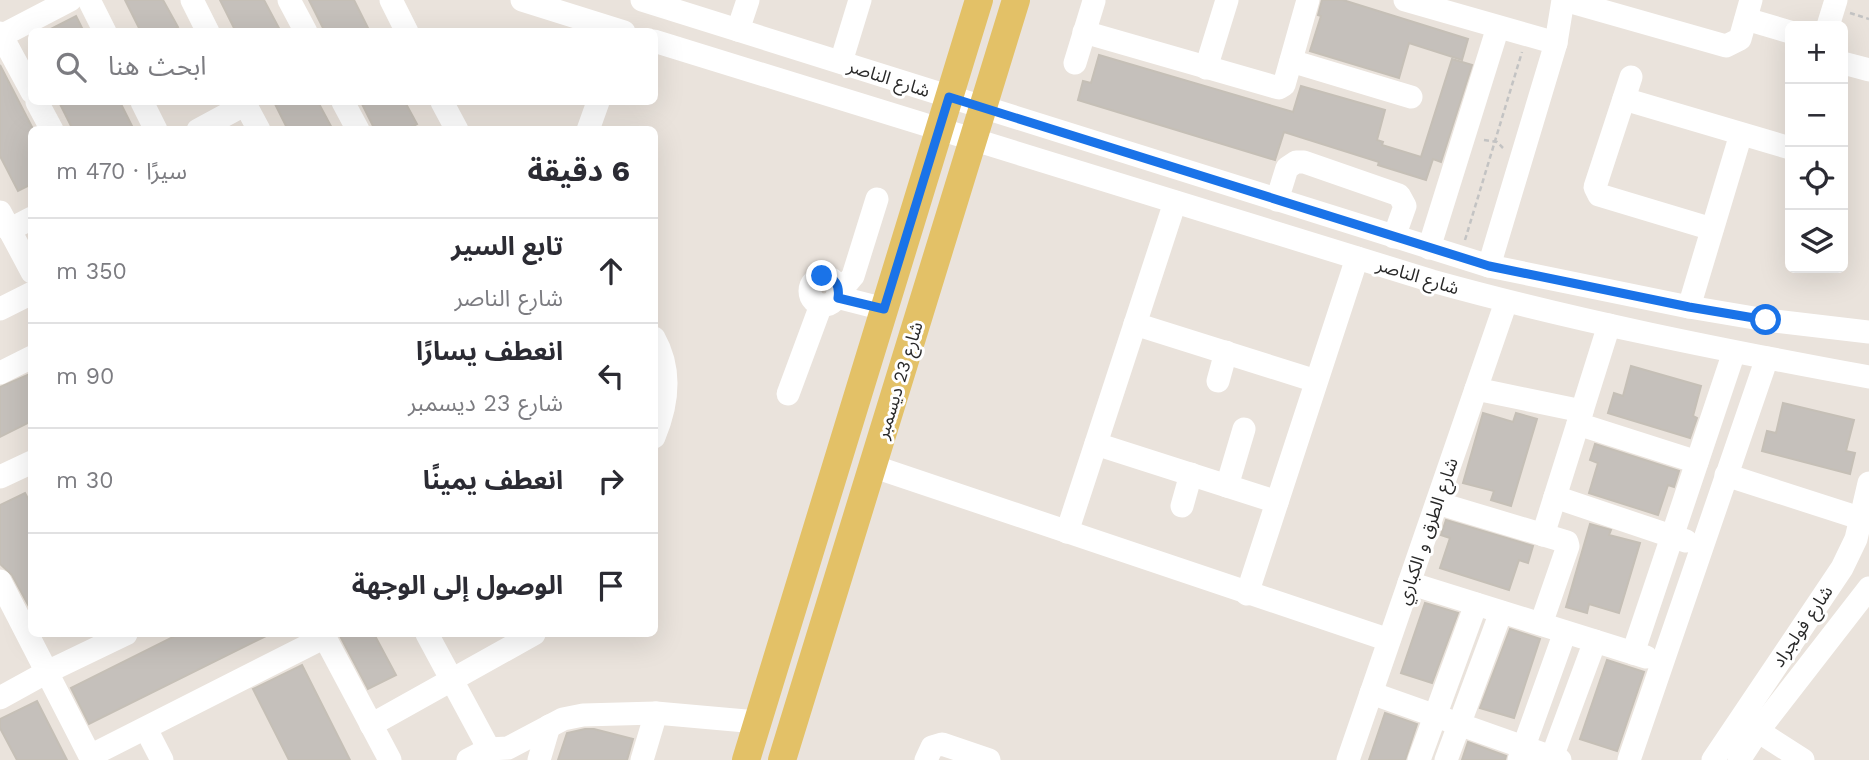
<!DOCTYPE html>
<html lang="ar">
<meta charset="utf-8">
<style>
:root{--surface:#fff;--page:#f2f2f3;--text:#2b2b33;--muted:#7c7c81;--line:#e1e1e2}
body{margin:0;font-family:"Work Sans","Noto Sans Arabic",sans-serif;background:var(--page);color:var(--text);direction:rtl}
.controls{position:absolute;right:21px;top:21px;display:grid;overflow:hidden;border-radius:10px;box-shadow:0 7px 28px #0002}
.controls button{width:63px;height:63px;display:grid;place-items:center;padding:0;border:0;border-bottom:2px solid var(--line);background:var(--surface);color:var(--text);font:35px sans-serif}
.stop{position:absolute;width:21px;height:21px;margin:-16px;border:5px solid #1a73e8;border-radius:50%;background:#fff}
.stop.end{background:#1a73e8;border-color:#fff;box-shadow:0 2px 7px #0008}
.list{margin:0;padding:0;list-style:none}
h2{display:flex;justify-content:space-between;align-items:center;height:91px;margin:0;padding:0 28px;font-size:30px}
h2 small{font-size:23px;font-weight:400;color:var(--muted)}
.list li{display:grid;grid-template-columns:46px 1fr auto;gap:21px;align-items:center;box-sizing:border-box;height:105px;padding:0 28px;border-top:2px solid var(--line)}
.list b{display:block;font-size:26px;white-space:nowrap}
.list p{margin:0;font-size:23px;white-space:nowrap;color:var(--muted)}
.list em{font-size:23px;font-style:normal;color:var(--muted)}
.icon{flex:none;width:38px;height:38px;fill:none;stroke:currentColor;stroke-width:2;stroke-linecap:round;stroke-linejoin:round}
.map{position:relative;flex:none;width:1869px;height:760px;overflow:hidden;direction:ltr}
.search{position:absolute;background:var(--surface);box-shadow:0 7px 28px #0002;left:28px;top:28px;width:630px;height:77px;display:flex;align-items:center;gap:18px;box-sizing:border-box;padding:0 24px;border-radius:10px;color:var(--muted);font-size:26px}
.panel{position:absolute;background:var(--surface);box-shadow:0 7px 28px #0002;left:28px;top:126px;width:630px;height:511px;border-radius:10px;direction:rtl}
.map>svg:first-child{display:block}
.building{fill:#c5c0bb;stroke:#c5bfb6;stroke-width:2}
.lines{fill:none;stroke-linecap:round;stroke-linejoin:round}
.path{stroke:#c3c3c3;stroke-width:2.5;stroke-dasharray:5 3.5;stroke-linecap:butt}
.minor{stroke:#fff;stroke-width:23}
.major{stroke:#e3c167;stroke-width:28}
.route{stroke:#1a73e8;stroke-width:9}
.labels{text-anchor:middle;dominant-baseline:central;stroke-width:6;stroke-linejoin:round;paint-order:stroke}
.street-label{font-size:18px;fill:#292929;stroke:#fff}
</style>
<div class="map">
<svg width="1869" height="760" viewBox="0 0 1869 760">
<rect width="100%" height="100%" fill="#eae3dc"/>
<!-- building -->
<g class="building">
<path d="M125,0H163L178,27L169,32H141Z"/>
<path d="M220,0H264L281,32H236Z"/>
<path d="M309,0H354L370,32H325Z"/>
<path d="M1322,0H1343L1468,39L1462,60L1409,43L1399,78L1310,51L1321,16L1318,15Z"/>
<path d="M76,16L84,32H45Z"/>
<path d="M1099,55L1293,112L1301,86L1385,110L1377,140L1383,142L1382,145L1421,157L1452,59L1472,65L1441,162L1433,159L1426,180L1378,165L1379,162L1284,132L1275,160L1078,100L1083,81L1091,83Z"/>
<path d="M0,65L32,127V184L18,191L0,156Z"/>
<path d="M59,102H120L134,130H73Z"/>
<path d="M274,102H318L333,130H288Z"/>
<path d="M361,102H405L417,124L406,130H375Z"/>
<path d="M1631,366L1701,386L1693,416L1697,418L1690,438L1608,413L1614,393L1623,396Z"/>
<path d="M32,373V421L0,437V387Z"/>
<path d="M1783,403L1854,420L1846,451L1855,453L1850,474L1762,451L1767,431L1776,433Z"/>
<path d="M1483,413L1513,422L1516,413L1537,419L1511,506L1491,500L1494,491L1463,483Z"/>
<path d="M1595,444L1679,471L1674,487L1668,485L1658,515L1589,493L1598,463L1590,460Z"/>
<path d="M25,493L32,506V612L12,575L0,564V505Z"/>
<path d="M1446,520L1533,546L1528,563L1519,560L1509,590L1440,568L1450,538L1441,535Z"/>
<path d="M1590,524L1611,530L1609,535L1640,543L1619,613L1589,604L1587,613L1566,607Z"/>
<path d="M1425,603L1458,613L1432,683L1401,673Z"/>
<path d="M1510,629L1540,639L1514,718L1480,708Z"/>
<path d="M179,634H270L89,724L71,688Z"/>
<path d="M339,634H374L396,675L368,689Z"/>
<path d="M1607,660L1644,672L1617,751L1580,739Z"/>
<path d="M302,665L350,760H289L253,689Z"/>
<path d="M37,701L67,760H17L0,728V719Z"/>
<path d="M1385,713L1417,724L1405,760H1369Z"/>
<path d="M585,729H594L633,739L627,760H558L567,733Z"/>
<path d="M1468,742L1506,756L1505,760H1462Z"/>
</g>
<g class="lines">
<!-- path -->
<g class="path">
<path d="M1850,13L1869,19"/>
<path d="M1484,140L1497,142L1503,148"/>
<path d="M1465,240L1522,52"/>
</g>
<!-- minor -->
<g class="minor">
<path d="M89,0L105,32"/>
<path d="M192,0L208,32"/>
<path d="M289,0L306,32"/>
<path d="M391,0L407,32"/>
<path d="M522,0L624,32"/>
<path d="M642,0L1489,266L1689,307L1766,320L1869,332"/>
<path d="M1405,0L1556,43"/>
<path d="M1564,0L1726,46L1740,39L1751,0"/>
<path d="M1746,19L1790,32"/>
<path d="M1828,26L1836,0"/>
<path d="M738,30L748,0"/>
<path d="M1084,32L1279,88L1284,85L1308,0"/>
<path d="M0,33L32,92"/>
<path d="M1,36L70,0"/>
<path d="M654,41L1432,281C1576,321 1722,350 1869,377"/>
<path d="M1291,61L1411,97"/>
<path d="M841,62L860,0"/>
<path d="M1075,63L1094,1"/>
<path d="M1843,63L1869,70"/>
<path d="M1206,68L1227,0"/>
<path d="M1631,77L1595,187L1599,195L1712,229"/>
<path d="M1624,99L1790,148"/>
<path d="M37,102L52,130"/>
<path d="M142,102L156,130"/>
<path d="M244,102L259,130"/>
<path d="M343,102L358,130"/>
<path d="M442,102L457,130"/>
<path d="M198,130L246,104"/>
<path d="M588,130L598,102"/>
<path d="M1277,200L1287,168L1296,162H1304L1399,195L1405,206L1394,237"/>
<path d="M0,212L32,272"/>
<path d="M9,230L32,218"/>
<path d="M1429,248L1498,27"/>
<path d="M1489,266L1556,43L1563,0"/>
<circle cx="824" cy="291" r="14"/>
<path d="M838,286L848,282L853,276L877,199"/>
<path d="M837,297L884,309"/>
<path d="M1689,307L1741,134"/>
<path d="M0,309L32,293"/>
<path d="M1135,324L1316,381"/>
<path d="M654,338C672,370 668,404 654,437"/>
<path d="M0,373L32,357"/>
<path d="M1218,381L1226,352"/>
<path d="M1476,389L1582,411"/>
<path d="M788,394L821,305"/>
<path d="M1578,424L1697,462"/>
<path d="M1096,444L1277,502"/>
<path d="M872,466L1389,640"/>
<path d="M1726,475L1869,521"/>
<path d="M0,477L32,462"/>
<path d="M1227,486L1244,429"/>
<path d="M1555,497L1686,541"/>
<path d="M1437,503L1567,542L1568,546L1541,624"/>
<path d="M1182,506L1191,474"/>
<path d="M1067,532L1175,202"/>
<path d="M1543,535L1609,325"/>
<path d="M0,581L92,760"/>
<path d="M1409,583L1646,657"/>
<path d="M1247,594L1357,258"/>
<path d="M323,634L390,760"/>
<path d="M427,634L489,749"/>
<path d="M1633,653L1734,352"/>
<path d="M1371,693L1560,760"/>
<path d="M0,698L47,672L126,634"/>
<path d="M1747,724L1803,760"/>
<path d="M371,725L534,634"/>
<path d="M146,729L162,760"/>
<path d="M90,756L325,637"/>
<path d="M468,760L489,749L508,748L563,719L583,715L656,713L757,722"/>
<path d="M539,760L549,726"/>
<path d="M642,760L656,713"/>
<path d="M926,760L932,747L942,744L989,760"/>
<path d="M1348,760L1506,302"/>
<path d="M1419,760L1476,604"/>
<path d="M1446,760L1501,612"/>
<path d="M1519,760L1565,632"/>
<path d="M1551,760L1595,641"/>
<path d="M1629,760L1767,358"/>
<path d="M1713,760L1842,568L1856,539L1869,483"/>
<path d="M1739,760L1758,731L1869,588"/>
</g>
<!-- major -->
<g class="major">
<path d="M746,760L979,0"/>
<path d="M782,760L1016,0"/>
</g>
</g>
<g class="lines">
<!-- route -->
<path class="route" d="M822,276C835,277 840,285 838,298L884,309L949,97L1489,266L1689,307L1766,320"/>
</g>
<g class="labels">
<!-- street labels -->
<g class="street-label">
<text transform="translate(889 78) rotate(18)">شارع الناصر</text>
<text transform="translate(1418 276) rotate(17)">شارع الناصر</text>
<text transform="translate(899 380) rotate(-73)">شارع 23 ديسمبر</text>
<text transform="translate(1427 531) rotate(-71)">شارع الطرق و الكباري</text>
<text transform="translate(1802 626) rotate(-56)">شارع فولجراد</text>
</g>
</g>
</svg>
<div class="controls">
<button>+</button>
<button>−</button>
<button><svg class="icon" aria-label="locate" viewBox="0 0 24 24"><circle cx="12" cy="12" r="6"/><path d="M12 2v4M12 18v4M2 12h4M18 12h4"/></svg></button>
<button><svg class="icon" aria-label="layers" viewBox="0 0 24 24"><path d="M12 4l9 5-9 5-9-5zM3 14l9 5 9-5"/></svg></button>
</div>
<div class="stop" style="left:1766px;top:320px"></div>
<div class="stop end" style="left:822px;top:276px"></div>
<div class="search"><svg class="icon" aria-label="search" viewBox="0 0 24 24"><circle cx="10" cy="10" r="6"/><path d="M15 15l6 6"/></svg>ابحث هنا</div>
<section class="panel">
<h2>6 دقيقة<small>سيرًا · 470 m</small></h2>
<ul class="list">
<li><svg class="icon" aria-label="ahead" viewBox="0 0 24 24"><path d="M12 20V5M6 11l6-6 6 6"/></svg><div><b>تابع السير</b><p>شارع الناصر</p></div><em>350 m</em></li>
<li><svg class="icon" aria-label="left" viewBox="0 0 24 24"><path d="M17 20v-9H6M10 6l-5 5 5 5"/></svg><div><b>انعطف يسارًا</b><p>شارع 23 ديسمبر</p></div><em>90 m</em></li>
<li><svg class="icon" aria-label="right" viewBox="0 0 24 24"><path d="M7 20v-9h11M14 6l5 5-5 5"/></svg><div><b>انعطف يمينًا</b></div><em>30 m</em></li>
<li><svg class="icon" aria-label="arrive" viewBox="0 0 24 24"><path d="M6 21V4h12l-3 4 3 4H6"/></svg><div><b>الوصول إلى الوجهة</b></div></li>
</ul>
</section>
</div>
